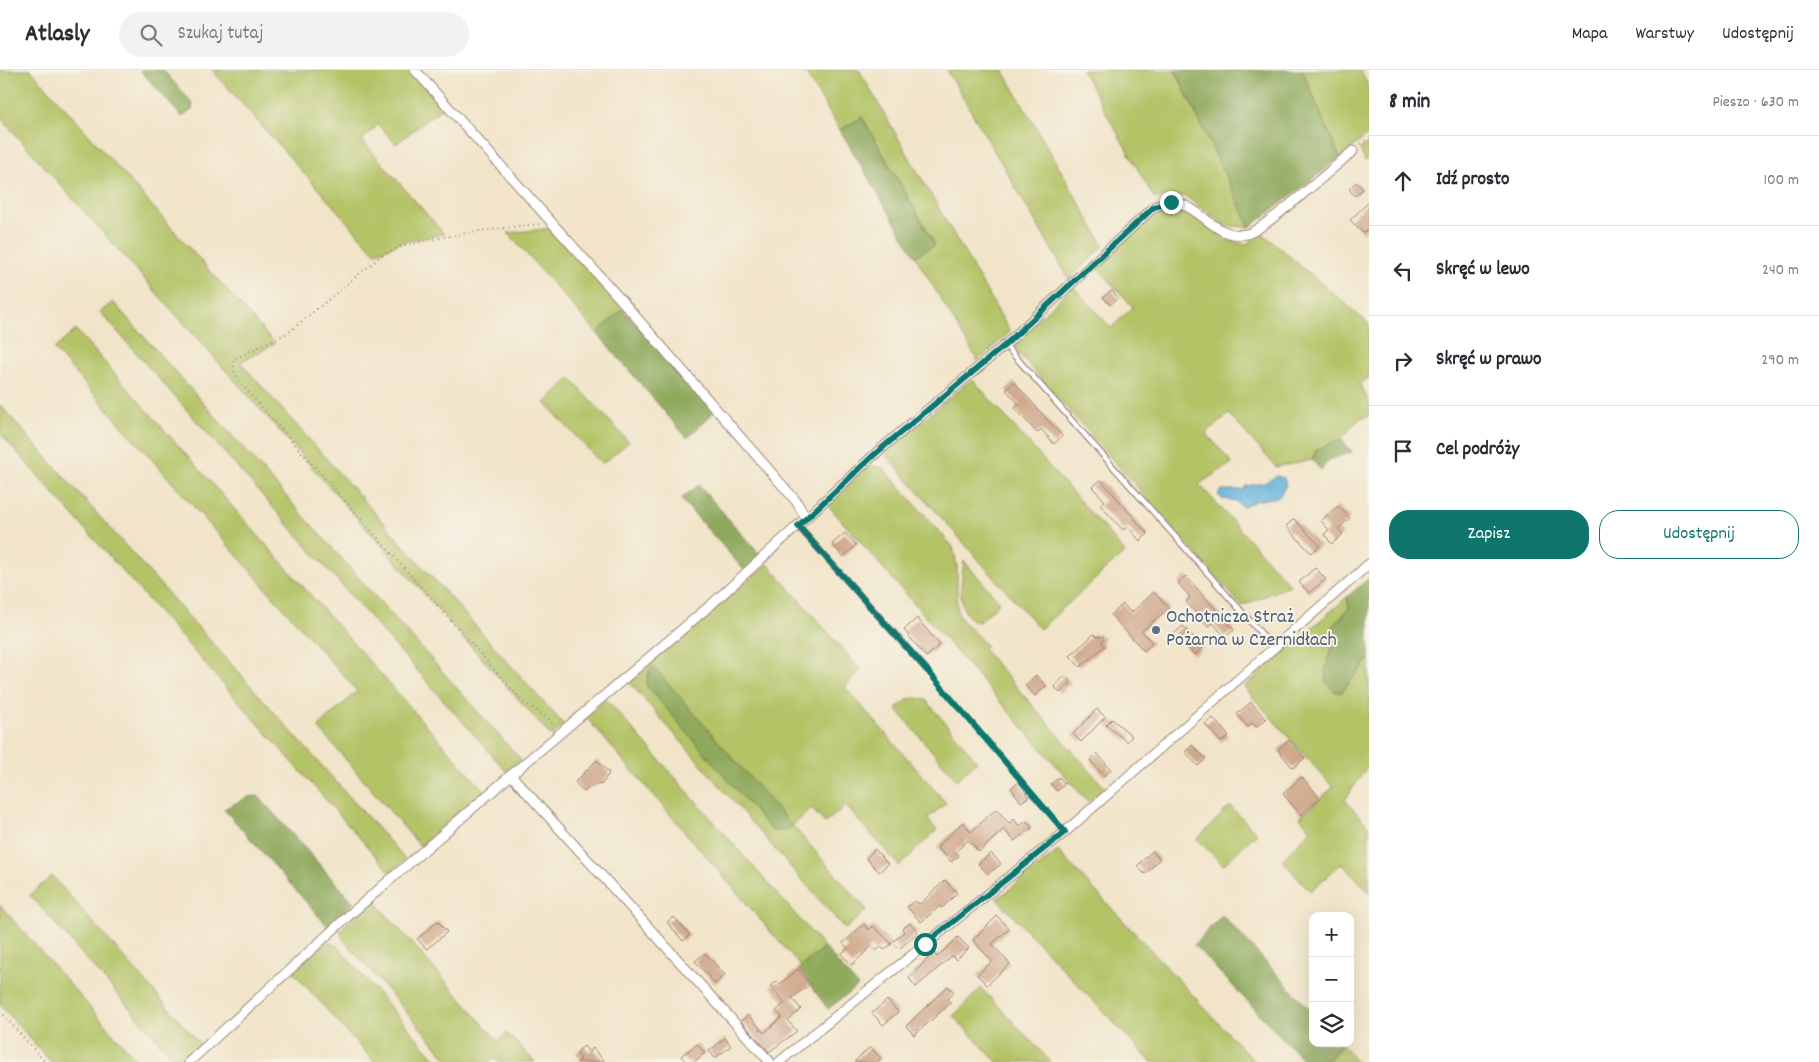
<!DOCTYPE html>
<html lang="pl">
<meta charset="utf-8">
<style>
:root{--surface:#fff;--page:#f2f2f3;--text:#2b2b33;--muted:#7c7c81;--line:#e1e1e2;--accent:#0f766e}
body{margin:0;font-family:Dekko,sans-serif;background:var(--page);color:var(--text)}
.controls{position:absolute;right:15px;bottom:15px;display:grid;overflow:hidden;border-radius:10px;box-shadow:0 5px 20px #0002}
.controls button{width:45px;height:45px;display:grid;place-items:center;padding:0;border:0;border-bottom:1px solid var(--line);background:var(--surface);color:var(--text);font:25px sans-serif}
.stop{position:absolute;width:15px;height:15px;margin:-11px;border:4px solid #0f766e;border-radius:50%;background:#fff}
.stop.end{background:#0f766e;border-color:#fff;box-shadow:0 1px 5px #0008}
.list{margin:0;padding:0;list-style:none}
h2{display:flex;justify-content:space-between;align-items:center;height:65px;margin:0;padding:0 20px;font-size:21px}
h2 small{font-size:16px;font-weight:400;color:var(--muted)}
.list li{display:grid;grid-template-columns:32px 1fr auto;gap:15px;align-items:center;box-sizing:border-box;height:90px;padding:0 20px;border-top:1px solid var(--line)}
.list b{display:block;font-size:19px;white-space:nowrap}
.list em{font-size:16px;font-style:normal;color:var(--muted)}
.actions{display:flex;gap:10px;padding:15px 20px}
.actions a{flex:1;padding:11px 0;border:1px solid var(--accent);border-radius:20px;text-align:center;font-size:18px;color:var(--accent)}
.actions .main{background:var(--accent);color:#fff}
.icon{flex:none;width:28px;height:28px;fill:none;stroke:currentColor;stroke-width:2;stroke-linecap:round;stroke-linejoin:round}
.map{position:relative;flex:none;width:1369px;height:992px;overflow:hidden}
header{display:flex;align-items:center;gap:30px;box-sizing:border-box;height:70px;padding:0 25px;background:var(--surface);border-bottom:1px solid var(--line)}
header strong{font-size:24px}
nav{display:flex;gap:28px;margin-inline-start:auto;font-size:18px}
.search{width:350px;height:45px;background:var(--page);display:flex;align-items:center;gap:12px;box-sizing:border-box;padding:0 18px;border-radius:28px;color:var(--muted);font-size:19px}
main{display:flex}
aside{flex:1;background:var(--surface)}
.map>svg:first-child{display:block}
.green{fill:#b3c366;stroke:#7e7148}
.forest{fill:#8ea95b;stroke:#6c6443}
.water{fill:#5eb0da;stroke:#546882}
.building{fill:#cfa78a}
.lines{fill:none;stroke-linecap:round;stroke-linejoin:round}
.service-casing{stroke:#9e827a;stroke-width:7}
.minor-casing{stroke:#9e827a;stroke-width:11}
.path{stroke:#9e827a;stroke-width:2;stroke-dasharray:1 4;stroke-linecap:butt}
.service{stroke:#fff;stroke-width:4.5}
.minor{stroke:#fff;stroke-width:9}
.route{stroke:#0f766e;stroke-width:6}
.service-dot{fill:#5c6f8a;stroke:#f7f3e8;stroke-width:2}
.labels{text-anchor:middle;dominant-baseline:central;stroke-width:4;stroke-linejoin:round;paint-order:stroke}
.service-label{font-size:20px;fill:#4e5e75;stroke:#f7f3e8;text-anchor:start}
</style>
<header>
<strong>Atlasly</strong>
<div class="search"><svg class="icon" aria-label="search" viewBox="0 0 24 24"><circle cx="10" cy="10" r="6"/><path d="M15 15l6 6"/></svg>Szukaj tutaj</div>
<nav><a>Mapa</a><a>Warstwy</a><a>Udostępnij</a></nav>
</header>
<main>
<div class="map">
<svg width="1369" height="992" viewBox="0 0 1369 992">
<rect width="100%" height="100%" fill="#f7f3e8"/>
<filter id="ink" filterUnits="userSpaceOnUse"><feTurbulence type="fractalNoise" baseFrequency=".02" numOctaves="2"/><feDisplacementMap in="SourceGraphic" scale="10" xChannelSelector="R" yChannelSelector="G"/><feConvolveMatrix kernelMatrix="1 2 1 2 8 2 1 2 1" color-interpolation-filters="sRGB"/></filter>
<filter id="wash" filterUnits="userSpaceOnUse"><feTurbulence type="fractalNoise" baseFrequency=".0096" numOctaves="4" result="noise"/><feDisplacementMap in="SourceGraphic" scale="20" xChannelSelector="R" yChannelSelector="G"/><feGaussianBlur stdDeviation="1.12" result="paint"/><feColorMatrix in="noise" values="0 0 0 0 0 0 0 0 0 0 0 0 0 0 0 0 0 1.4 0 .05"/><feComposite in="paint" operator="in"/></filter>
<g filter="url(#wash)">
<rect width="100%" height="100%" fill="#f1e4c8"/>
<!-- green -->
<g class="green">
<path d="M0,0H31L275,274L240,292L564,655L551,666L0,47Z"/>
<path d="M212,0H410L443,37L396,74L378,55L362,70L444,164L402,172L375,183Z"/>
<path d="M804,0H859L1010,262L978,291L915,186L935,174L862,47L840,60Z"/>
<path d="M947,0H1003L1104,176L1069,209Z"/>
<path d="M1082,0H1175L1250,157L1226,156L1185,126L1154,128Z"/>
<path d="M1302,0H1361L1369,18V64L1340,88Z"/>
<path d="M1369,72V88L1365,91L1360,79Z"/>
<path d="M1167,136L1186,138L1226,170L1246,175L1261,162L1369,254V308L1359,313L1369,332V346L1360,348L1341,369L1316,380L1312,390L1276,397L1229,344L1206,363L1232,393L1199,414L1290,515L1242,536L1011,275L1073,216L1111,258L1133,237L1097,197L1150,143Z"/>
<path d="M553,158L623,239L597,263L508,163Z"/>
<path d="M113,232L521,690L507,702L100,242Z"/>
<path d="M76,260L485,722L463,738L420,776L318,657L357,621L54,279Z"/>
<path d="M570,308L629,372L602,394L545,333Z"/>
<path d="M972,309L1125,482L1040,559L884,383Z"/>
<path d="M0,335L405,789L390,802L0,363Z"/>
<path d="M870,395L883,398L953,477L957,496V541L962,550L986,575L983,579L1105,718L1088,732L827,434Z"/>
<path d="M964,491L998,530V534L979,552L973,551C955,536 962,511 964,491Z"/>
<path d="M768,494L861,600L845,617L946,733L927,749L937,760L899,796L846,736L825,753L811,738L793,756L867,840L845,859L628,611Z"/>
<path d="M1347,527L1349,538L1334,554L1331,582L1327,590L1342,622L1369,589V694L1345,730L1369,757V822L1342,793L1310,821L1282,790L1311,760L1300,747L1333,717L1244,617Z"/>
<path d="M916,628L926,630L977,691L957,710L896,639L909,629Z"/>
<path d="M606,629L824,877L801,897L586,647Z"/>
<path d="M1230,736L1257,763L1223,795L1197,769Z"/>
<path d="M1058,781L1255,992H1151L997,829Z"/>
<path d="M52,806L202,976L184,992H177L30,825Z"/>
<path d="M373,829L498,971L507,963L535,992H498L494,988L489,992H450L343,869L340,860Z"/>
<path d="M0,835L138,992H51L0,935Z"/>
<path d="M327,872L336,875L438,992H374L293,902Z"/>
<path d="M981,918L1051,992H997L953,946Z"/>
<path d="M1342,975L1358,992H1318L1331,988Z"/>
</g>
<!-- forest -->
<g class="forest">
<path d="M140,0H163L193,34L192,40L182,47Z"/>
<path d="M1175,0H1302L1340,88L1250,157Z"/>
<path d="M862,47L935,175L915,186L840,60Z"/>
<path d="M623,239L714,342L687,368L597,263Z"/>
<path d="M1341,369L1352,382L1329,390L1321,400L1312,390L1316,380Z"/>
<path d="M699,415L760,485L744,500L681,429Z"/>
<path d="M1369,508V589L1342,622H1336C1318,610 1327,598 1331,582C1332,576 1330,567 1330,561L1349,538L1347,527Z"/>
<path d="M653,596L792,756L786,761H772L646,615L649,601Z"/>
<path d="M258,726L354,833L330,859L224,739L248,727Z"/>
<path d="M1222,845L1313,943V973L1342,975C1329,990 1324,992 1305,992L1194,875Z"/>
<path d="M824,877L858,916L828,939L798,899Z"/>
</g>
<!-- water -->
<path class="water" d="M1277,406L1284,408L1286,415L1279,427L1255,431L1243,437L1235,431L1222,429L1218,425L1222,420H1243L1246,416L1264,413Z"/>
<g id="blocks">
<!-- building -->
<g class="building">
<path d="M1356,112L1363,119L1355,126L1349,119Z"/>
<path d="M1369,132V157L1363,163L1350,150Z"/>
<path d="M1112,220L1118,228L1110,235L1103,227Z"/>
<path d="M1014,312L1062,366L1054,374L1041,359L1037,363L1015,338L1019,334L1006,320Z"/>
<path d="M1101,410L1148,464L1140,471L1128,457L1123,460L1100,435L1105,431L1092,417Z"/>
<path d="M1338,436L1350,448L1338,459L1343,464L1332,474L1324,464L1329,460L1321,451Z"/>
<path d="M1294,449L1320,476L1311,483L1286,456Z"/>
<path d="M845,463L856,475L843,487L832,474Z"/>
<path d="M1315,498L1326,509L1309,523L1299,512Z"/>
<path d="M1186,506L1234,560L1225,567L1213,553L1208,557L1186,532L1190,527L1178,513Z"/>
<path d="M1154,522L1169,538L1142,561L1152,573L1144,581L1111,545L1123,534L1131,543Z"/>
<path d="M917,548L940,575L926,587L904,560Z"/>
<path d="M1183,556L1203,577L1194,585L1174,564Z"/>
<path d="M1094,564L1097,567L1104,566L1102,573L1105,576L1080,597L1070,586Z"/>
<path d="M1036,605L1046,616L1035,626L1025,615Z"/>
<path d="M1065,606L1071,613L1060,623L1054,616Z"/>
<path d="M1251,632L1266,649L1256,657L1252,653L1248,657L1237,644Z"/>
<path d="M1097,639L1105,647L1081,672L1073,664Z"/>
<path d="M1213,648L1229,666L1221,672L1205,654Z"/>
<path d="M1112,649L1132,666L1127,672L1106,655Z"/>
<path d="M1289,670L1305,688L1293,698L1278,680Z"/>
<path d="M1192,675L1206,689L1198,696L1185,682Z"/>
<path d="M1097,683L1111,700L1104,706L1090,690Z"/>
<path d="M597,690L609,703L602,714L592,716L584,722L575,712Z"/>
<path d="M1059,707L1065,714L1057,721L1051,714Z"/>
<path d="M1302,707L1320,728L1301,745L1283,724Z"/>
<path d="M1019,712L1029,727L1021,732L1011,718Z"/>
<path d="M996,739L1009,753L1014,749L1019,756L1027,751L1032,758L1014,771L1004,759L979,782L968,770L955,782L959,786L951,792L937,777L963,752L971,762Z"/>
<path d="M875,779L888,794L879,802L866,788Z"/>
<path d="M1152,781L1160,789L1145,804L1137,796Z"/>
<path d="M991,783L1001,794L988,804L978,794Z"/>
<path d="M945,810L957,823L942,838L940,836L921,852L907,837L914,831L920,834Z"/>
<path d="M997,846L1009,859L992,874L1010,894L987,915L977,905L992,891L973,870Z"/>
<path d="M674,847L690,865L683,871L667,852Z"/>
<path d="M438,851L447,862L427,879L417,869Z"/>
<path d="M910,853L918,862L899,879L893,872L904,862L902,859Z"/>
<path d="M864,854L869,860L873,856L892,874L884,880L881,877L876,881L872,876L852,895L841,884L848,878L843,873Z"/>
<path d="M958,867L969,878L956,890L952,886L916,917L909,908L934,882L937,887Z"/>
<path d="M705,883L725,905L715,914L695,891Z"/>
<path d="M798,899L810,914L792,928L801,939L788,951L797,961L769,982L741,951L748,945L764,963L782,947L776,941L785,933L770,916L777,911L780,914Z"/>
<path d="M948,916L954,922L948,929L951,933L914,965L906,956Z"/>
<path d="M887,930L898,942L883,955L872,943Z"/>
<path d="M725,968L731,976L715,988L709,981Z"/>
<path d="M697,974L705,983L694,992H686L681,986Z"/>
<path d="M584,976L589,982L593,978L605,992H577L581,989L576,983Z"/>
<path d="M870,977L881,988L877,992H854Z"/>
</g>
</g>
</g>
<g filter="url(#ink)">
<use href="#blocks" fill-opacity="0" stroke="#9e827a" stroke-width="1"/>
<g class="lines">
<!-- service casing -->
<g class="service-casing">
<g id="service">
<path d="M1005,275L1274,578"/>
<path d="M798,456L926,599"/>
</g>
</g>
<!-- minor casing -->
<g class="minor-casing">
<g id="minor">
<path d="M415,0L630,240L796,431L806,448L713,533L511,705L770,992"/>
<path d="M806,448L875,384L1005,275L1154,137C1196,117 1208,172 1247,164C1263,161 1335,96 1353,81"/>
<path d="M189,992L347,847L511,705"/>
<path d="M779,992L1065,762L1369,494"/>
</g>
</g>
<!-- path -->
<g class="path">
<path d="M1361,74L1369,68"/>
<path d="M539,154L471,162L405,175L382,185L289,262L234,289C232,301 237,307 243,316L522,631L549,649L554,657"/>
<path d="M931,605L1060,755"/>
<path d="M0,941L45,992"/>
</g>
<!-- service -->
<use href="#service" class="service"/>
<!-- minor -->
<use href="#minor" class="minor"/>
</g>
</g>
<g class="lines" filter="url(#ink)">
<!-- route -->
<path class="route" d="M925,874L1065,762L926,599L798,456L875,384L1005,275L1154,137L1171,132"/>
</g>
<!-- markers -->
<circle class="service-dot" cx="1156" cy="560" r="5"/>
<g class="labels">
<!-- service labels -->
<g class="service-label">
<text x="1166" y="548">Ochotnicza Straż<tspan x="1166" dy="23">Pożarna w Czernidłach</tspan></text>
</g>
</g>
</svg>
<div class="controls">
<button>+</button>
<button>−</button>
<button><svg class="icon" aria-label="layers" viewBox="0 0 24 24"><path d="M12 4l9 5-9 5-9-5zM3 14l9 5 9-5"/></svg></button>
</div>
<div class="stop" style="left:925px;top:874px"></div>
<div class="stop end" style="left:1171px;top:132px"></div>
</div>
<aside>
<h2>8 min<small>Pieszo · 630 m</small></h2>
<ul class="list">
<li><svg class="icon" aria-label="ahead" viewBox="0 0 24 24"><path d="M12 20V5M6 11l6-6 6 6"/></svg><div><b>Idź prosto</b></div><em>100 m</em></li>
<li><svg class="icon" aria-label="left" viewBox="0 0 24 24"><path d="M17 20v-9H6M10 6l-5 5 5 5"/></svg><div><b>Skręć w lewo</b></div><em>240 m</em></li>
<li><svg class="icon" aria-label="right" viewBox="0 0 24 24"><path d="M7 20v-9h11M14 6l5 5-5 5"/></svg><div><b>Skręć w prawo</b></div><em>290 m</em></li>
<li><svg class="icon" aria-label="arrive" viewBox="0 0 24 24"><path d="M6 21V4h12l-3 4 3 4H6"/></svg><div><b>Cel podróży</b></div></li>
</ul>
<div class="actions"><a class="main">Zapisz</a><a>Udostępnij</a></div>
</aside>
</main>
